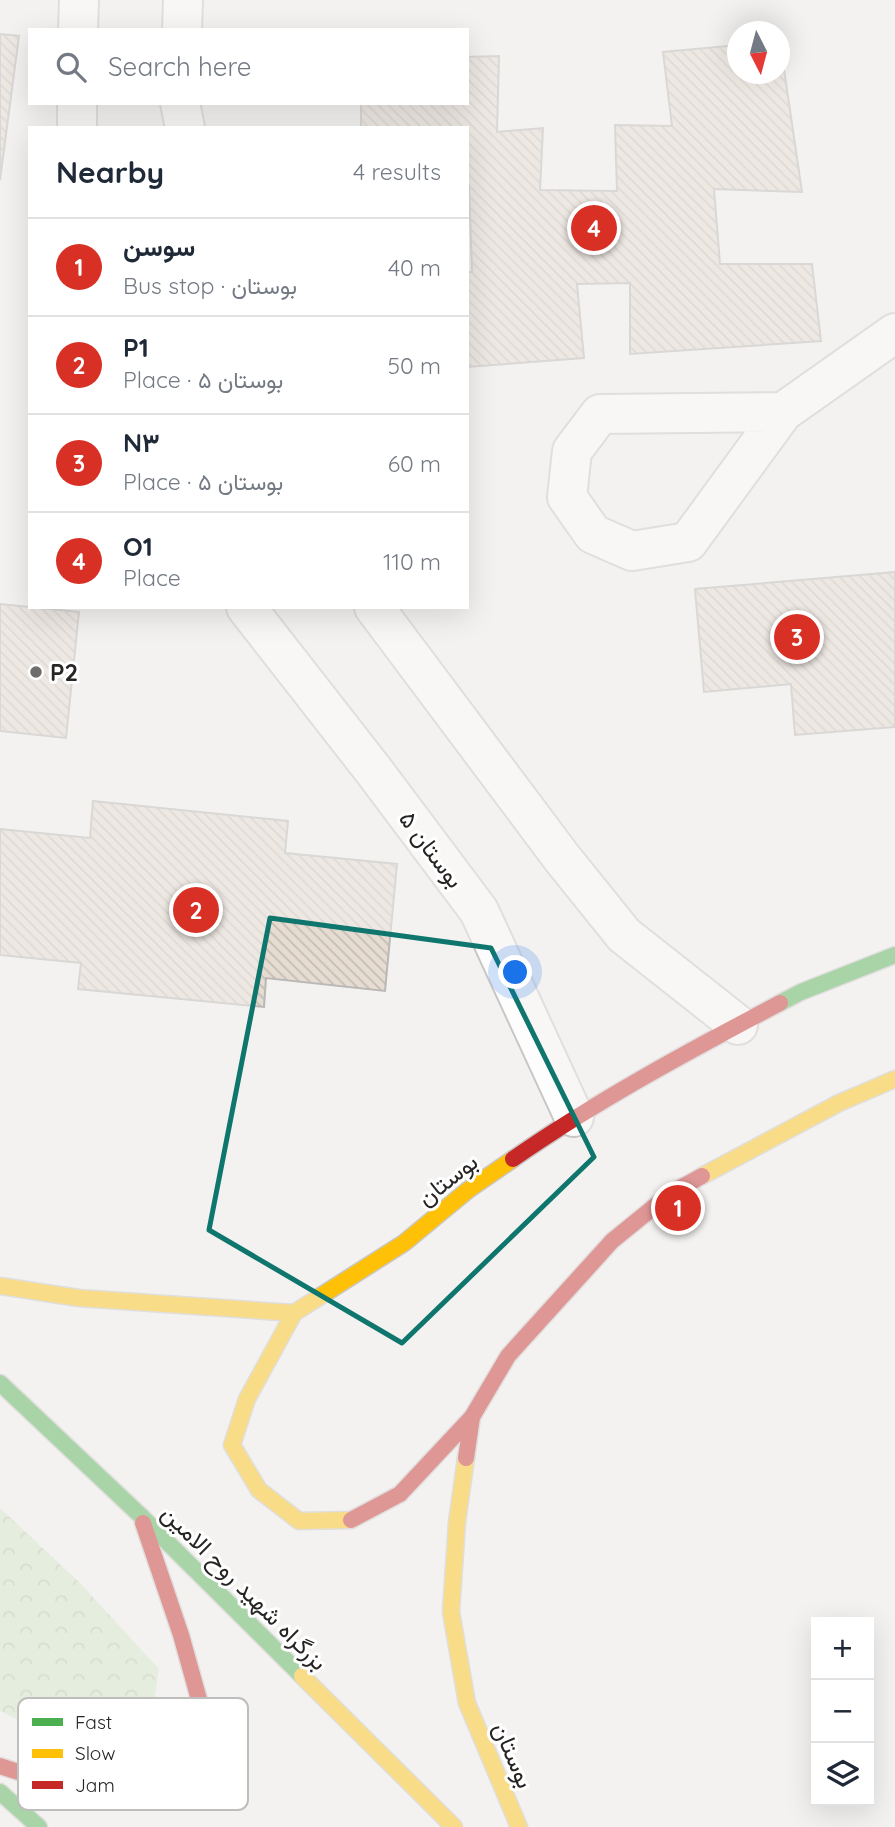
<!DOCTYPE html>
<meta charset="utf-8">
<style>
:root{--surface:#fff;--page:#f2f2f3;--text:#1f2937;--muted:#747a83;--line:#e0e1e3;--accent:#d93025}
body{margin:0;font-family:Quicksand,Vazirmatn,sans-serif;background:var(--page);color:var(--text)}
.controls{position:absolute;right:21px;bottom:21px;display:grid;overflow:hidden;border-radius:0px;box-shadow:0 7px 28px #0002}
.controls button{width:63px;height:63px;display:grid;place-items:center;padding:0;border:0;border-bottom:2px solid var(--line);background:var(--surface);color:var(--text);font:35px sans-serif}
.compass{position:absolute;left:727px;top:21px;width:63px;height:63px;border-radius:50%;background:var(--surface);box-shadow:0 7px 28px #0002;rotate:174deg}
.you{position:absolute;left:516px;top:973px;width:24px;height:24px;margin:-18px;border:5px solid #fff;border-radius:50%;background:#1a73e8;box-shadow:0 0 0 10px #1a73e833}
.badge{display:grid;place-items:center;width:46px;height:46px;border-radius:50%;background:var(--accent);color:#fff;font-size:23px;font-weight:700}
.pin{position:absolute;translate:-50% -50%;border:4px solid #fff;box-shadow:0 2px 7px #0006}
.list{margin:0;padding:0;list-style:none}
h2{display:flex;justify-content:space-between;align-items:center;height:91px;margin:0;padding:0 28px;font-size:30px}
h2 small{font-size:23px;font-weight:400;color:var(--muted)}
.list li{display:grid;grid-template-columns:46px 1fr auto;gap:21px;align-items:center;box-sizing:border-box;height:98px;padding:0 28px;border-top:2px solid var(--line)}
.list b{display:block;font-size:26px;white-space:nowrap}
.list p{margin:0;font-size:23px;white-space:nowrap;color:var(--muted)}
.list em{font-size:23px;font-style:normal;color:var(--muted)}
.icon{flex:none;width:38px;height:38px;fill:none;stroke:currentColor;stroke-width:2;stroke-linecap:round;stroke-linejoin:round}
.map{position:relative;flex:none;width:895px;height:1827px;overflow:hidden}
.search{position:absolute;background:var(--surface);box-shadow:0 7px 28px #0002;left:28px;top:28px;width:441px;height:77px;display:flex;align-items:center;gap:18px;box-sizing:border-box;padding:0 24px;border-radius:0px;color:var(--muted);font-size:26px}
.panel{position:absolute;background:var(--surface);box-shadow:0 7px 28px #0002;left:28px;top:126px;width:441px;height:483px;border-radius:0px}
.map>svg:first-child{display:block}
.forest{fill:url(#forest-crowns)}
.building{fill:url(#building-back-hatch);stroke:#bab8b6;stroke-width:2}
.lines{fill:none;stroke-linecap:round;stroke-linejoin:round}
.street-casing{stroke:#c9c7c6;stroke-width:42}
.fast-casing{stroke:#c9c7c6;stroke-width:19}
.slow-casing{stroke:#c9c7c6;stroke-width:19}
.jam-casing{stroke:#c9c7c6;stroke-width:19}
.street{stroke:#fdfdfd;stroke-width:38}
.fast{stroke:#4caf50;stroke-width:16}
.slow{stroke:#ffc107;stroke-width:16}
.jam{stroke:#c62828;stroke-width:16}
.marked{fill:none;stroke:#0f766e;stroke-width:5;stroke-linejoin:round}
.poi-dot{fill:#6f6d6b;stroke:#fff;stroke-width:2.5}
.labels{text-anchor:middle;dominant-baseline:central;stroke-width:6;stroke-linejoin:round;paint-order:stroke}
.poi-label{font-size:24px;font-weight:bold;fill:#272524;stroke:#fff;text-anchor:start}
.street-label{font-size:24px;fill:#272524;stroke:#fff}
.key{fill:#fff;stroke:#bebebd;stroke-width:2}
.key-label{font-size:19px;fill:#272524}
</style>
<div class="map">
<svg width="895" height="1827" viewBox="0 0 895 1827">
<defs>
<pattern id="forest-crowns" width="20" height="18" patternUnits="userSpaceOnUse" patternTransform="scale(1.75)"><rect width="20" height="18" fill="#d3e6c8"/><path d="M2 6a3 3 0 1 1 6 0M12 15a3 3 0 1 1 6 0" fill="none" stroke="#b5c5ac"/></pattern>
<pattern id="building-back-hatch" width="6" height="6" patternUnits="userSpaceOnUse" patternTransform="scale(1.75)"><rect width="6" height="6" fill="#e6dcd2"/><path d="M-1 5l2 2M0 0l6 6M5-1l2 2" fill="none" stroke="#c5bdb4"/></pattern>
</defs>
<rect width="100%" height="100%" fill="#f4f2f0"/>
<!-- forest -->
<path class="forest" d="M0,1508L80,1583L159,1669L151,1725L80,1750L0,1711Z"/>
<!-- building -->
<g class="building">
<path d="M0,34L19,36L0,180Z"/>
<path d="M780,42L802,192L714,189L720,264H812L821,341L630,354V283L577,284L584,358L467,367V272H472L469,185H467V128H361V103H467V57L499,56L497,132L543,128L540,190L617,191L615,125L672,126L663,52L738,45V74H780Z"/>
<path d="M895,572V727L795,735L791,684L704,692L695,589Z"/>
<path d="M0,604L79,612L66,738L0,731Z"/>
<path d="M93,801L288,821L285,853L397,864L385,991L266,978L264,1007L78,989L81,963L0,955V829L90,838Z"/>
</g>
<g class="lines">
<!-- street casing -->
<g class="street-casing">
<g id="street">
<path d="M78,30L79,0"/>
<path d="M182,30L183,0"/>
<path d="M180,103L185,128"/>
<path d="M77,128V103"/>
<path d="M783,412L600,414L572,451L567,497L593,534L632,551L688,542L783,412L895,333"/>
<path d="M246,607L374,771L479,911L574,1117"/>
<path d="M374,607L562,858L624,935L738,1025"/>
</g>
</g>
<!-- fast casing -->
<g class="fast-casing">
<g id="fast">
<path d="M780,1003L801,992L895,955"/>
<path d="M0,1383L141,1516L302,1676"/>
<path d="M0,1792L39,1827"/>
</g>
</g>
<!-- slow casing -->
<g class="slow-casing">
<g id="slow">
<path d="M702,1176L839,1103L895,1079"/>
<path d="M0,1286L79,1298L294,1313L404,1243L468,1190L513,1159"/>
<path d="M294,1313L247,1399L232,1445L259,1490L299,1521L351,1520"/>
<path d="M466,1458L457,1522L451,1612L467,1703L519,1827"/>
<path d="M302,1676L454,1827"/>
</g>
</g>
<!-- jam casing -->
<g class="jam-casing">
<g id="jam">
<path d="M513,1159C598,1100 689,1051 780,1003"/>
<path d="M466,1458L472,1417L508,1356L612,1241L671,1193L702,1176"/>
<path d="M351,1520L400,1494L472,1417"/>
<path d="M0,1766L65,1787L127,1780L178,1752L200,1703L181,1635L143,1523"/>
</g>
</g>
<!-- street -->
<use href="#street" class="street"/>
<!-- fast -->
<use href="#fast" class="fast"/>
<!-- slow -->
<use href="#slow" class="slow"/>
<!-- jam -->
<use href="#jam" class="jam"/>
</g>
<!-- marked area -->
<path d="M0 0H895V1827H0ZM270,918L491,948L594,1157L402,1343L209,1230Z" fill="#f4f2f0" fill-opacity=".55" fill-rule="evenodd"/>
<path class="marked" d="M270,918L491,948L594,1157L402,1343L209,1230Z"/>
<!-- markers -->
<circle class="poi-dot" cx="36" cy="672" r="7"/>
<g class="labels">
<!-- poi labels -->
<g class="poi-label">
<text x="50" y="672">P2</text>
</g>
<!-- street labels -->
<g class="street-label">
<text transform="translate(432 849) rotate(53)">بوستان ۵</text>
<text transform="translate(447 1179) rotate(-38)">بوستان</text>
<text transform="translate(245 1587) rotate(45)">بزرگراه شهید روح الامین</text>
<text transform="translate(514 1755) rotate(67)">بوستان</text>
</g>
</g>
<!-- legend -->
<rect x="18" y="1698" width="230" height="112" rx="10" class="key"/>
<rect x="32" y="1718" width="31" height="8" fill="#4caf50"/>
<rect x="32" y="1749" width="31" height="9" fill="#ffc107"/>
<rect x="32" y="1781" width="31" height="8" fill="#c62828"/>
<g class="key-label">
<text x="75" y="1729">Fast</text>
<text x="75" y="1760">Slow</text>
<text x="75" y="1792">Jam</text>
</g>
</svg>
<div class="controls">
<button>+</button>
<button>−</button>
<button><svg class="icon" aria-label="layers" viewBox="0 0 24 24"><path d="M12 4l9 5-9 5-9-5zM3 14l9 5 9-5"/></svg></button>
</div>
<svg class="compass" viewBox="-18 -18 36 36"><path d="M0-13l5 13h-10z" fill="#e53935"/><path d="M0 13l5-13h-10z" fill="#747a83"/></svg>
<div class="you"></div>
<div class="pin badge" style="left:678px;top:1208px">1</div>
<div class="pin badge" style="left:196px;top:910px">2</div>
<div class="pin badge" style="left:797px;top:637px">3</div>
<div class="pin badge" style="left:594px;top:228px">4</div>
<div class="search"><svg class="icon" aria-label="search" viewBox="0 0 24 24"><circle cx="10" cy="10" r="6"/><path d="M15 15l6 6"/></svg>Search here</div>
<section class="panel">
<h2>Nearby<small>4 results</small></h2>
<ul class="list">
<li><span class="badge">1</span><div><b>سوسن</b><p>Bus stop · بوستان</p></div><em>40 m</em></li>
<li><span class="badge">2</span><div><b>P1</b><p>Place · بوستان ۵</p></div><em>50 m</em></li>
<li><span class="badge">3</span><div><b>N۳</b><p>Place · بوستان ۵</p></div><em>60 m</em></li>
<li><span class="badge">4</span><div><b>O1</b><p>Place</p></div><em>110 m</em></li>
</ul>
</section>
</div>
